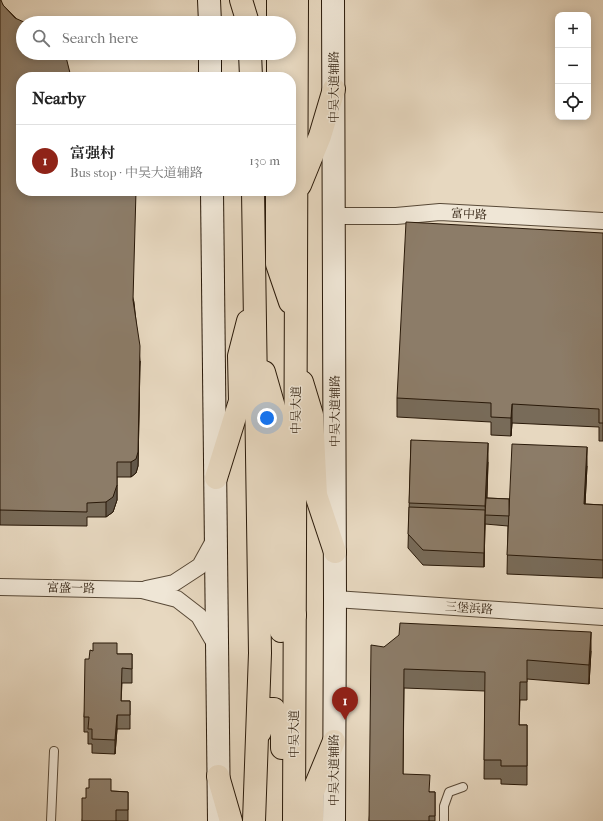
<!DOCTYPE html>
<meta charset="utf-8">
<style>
:root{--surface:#fff;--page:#f6f6f6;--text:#222;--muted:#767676;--line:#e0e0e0;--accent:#8f2418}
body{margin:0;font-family:"IM FELL French Canon","Noto Serif SC",serif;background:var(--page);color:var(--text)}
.controls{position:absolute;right:12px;top:12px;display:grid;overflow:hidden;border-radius:8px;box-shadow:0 2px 10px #0003}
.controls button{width:36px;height:36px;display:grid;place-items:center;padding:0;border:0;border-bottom:1px solid var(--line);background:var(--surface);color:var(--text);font:20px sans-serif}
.you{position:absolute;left:267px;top:418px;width:14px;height:14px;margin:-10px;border:3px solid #fff;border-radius:50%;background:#1a73e8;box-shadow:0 0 0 6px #1a73e833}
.badge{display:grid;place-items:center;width:26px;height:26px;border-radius:50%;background:var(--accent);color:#fff;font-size:13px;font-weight:700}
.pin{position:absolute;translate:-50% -33px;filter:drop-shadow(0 1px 2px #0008)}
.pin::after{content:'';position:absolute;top:21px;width:14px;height:12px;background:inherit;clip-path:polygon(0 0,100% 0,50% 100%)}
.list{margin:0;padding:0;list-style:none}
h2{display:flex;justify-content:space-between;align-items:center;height:52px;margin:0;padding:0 16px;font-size:17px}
h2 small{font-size:13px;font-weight:400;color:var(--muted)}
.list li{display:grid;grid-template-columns:26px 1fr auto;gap:12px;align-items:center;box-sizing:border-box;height:72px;padding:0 16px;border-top:1px solid var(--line)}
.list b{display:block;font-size:15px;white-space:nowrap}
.list p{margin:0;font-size:13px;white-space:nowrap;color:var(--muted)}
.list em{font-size:13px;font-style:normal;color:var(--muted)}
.icon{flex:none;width:22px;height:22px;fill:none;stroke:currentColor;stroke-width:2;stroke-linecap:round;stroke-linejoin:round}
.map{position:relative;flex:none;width:603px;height:821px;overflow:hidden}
.search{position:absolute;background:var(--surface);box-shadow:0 2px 10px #0003;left:16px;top:16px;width:280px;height:44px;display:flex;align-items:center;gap:10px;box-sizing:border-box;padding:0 14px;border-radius:22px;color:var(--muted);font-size:15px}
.panel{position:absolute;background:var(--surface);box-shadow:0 2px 10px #0003;left:16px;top:72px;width:280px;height:124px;border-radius:16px}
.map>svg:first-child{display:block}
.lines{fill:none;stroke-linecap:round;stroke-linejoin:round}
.service-casing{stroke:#584937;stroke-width:10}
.minor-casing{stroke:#584937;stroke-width:18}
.secondary-casing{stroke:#291909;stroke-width:24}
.primary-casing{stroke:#291909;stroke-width:24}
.service{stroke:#efe6d6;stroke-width:8}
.minor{stroke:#efe6d6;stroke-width:16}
.secondary{stroke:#efe6d6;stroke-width:22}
.primary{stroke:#e7d8c0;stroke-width:22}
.wall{fill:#786b59;stroke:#291909}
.shaded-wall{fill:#625749;stroke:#291909}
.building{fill:#8c7c68;stroke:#291909}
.labels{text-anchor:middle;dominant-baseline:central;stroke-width:3;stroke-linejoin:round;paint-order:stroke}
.street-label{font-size:12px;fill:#291909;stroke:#efe6d6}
</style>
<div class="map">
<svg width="603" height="821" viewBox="0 0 603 821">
<rect width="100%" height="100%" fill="#e7d8c0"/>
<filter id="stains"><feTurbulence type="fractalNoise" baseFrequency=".005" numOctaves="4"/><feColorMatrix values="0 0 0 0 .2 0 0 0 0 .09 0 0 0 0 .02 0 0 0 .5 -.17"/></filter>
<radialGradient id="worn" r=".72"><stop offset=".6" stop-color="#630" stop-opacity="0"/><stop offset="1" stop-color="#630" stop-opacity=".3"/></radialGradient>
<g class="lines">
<!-- service casing -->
<g class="service-casing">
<g id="service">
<path d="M51,821L54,751"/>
<path d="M444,821V806L449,792L463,787"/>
</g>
</g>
<!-- minor casing -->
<g class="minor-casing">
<g id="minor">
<path d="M334,216H396L440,212L603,221"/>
<path d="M0,587L142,590L177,599L199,616L217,647"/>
<path d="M146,589L174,583L200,566L216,537"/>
<path d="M335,599L603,617"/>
</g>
</g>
<!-- secondary casing -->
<g class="secondary-casing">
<g id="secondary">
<path d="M209,0L210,23"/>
<path d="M333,0L335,599L334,821"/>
<path d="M210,53V77"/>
<path d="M212,191L219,821"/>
</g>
</g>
<!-- primary casing -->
<g class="primary-casing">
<g id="primary">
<path d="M241,0L248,23"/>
<path d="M278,23V0"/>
<path d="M250,53L251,77"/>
<path d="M278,77V53"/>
<path d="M300,185L320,136L334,89"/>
<path d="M253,191L260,653L254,821"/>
<path d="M277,191V264L290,302"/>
<path d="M264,372L276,414L273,614L281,631L287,630L295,615"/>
<path d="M302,382L312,415L316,495L335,552"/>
<path d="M216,478L240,401L239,356L248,321"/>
<path d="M260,732L267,709H274L282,723V748"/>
<path d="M218,776L231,821"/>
<path d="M294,821L297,0"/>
<path d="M312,821V794L334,741"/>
</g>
</g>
<!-- service -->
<use href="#service" class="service"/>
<!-- minor -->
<use href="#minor" class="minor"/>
<!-- secondary -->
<use href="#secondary" class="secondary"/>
<!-- primary -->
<use href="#primary" class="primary"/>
</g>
<!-- wall -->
<g class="wall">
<path d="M0,0L3,5L70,73L134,302L140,361L138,466L136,473L131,477H117V500L113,512L106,517H87V526L0,525Z"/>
<path d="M603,233V441H599V427L512,423L511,436L491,435V422L397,417V398Z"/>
<path d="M411,440L488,462L487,498L509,499L587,466L585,504L603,505V578L507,574L508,526L485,524L484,567L423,565L408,548Z"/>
<path d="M384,647L591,651L589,684L527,679V700H520L519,725H527V785L501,784V779H484L485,691L404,688L403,774L430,792H435V821H369Z"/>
<path d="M117,654H132V683H122L121,701H130V729H117L115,754L92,753V744H88V732H84V717L89,659Z"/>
<path d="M111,791L128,792V821H82L86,798Z"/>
</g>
<!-- shaded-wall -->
<g class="shaded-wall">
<path d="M140,361L138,466L136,473L131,477V462Z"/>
<path d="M512,404V423L511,436V418Z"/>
<path d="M488,443V462L486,515L485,506Z"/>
<path d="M587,447V466L584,523V504Z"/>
<path d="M117,485V500L113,512L106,517V502Z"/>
<path d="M485,510V524L484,567V553Z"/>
<path d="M591,632V651L589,684V665Z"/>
<path d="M117,715V729L115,754V740Z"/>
</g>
<!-- building -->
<g class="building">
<path d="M0,0H1L3,5L15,18L26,23H23V53H65L70,73L72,77H21V191H136L133,300L140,346L138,452L136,459L131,462H117V485L113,497L106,502L87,503V512L0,510Z"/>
<path d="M406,222L603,233V423H599V409L512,404L511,418L491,417V403L397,398Z"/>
<path d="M411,440L488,443L485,506L409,503Z"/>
<path d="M512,444L587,447L584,504L603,505V560L507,555Z"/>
<path d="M486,498L509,499V516L485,515Z"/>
<path d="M409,507L485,510L484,553L423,550L408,534Z"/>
<path d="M400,623L591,632L589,665L527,660V682H520L519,725H527V766H501V760H484L485,672L404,669L403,774L430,775L429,792H435V816H429V821H369L371,645L384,647L399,635Z"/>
<path d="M93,643H117V654H132V669L122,668L121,701H130V715H117L115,740L92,739V729H88L89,717H84L85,659H89L90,650L93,651Z"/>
<path d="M89,779H111V791L128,792V810H116V821H82V798H86V788H89Z"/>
</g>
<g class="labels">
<!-- street labels -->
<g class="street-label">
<text transform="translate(334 87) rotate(-90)">中吴大道辅路</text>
<text transform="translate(469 214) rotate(3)">富中路</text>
<text transform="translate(296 410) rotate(-90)">中吴大道</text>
<text transform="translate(335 411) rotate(-90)">中吴大道辅路</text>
<text transform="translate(71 588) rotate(1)">富盛一路</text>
<text transform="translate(469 608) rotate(4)">三堡浜路</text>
<text transform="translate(294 734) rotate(-90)">中吴大道</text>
<text transform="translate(334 770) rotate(-90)">中吴大道辅路</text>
</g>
</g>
<rect width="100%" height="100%" filter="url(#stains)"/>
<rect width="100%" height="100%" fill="url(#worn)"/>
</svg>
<div class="controls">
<button>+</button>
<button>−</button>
<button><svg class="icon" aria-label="locate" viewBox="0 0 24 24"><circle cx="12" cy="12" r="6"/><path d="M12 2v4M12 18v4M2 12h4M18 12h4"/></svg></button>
</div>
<div class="you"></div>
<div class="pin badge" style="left:345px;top:720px">1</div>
<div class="search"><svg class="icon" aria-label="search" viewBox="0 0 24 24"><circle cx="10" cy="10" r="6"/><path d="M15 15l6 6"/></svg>Search here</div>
<section class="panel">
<h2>Nearby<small></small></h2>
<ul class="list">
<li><span class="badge">1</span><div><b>富强村</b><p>Bus stop · 中吴大道辅路</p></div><em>130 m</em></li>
</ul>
</section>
</div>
